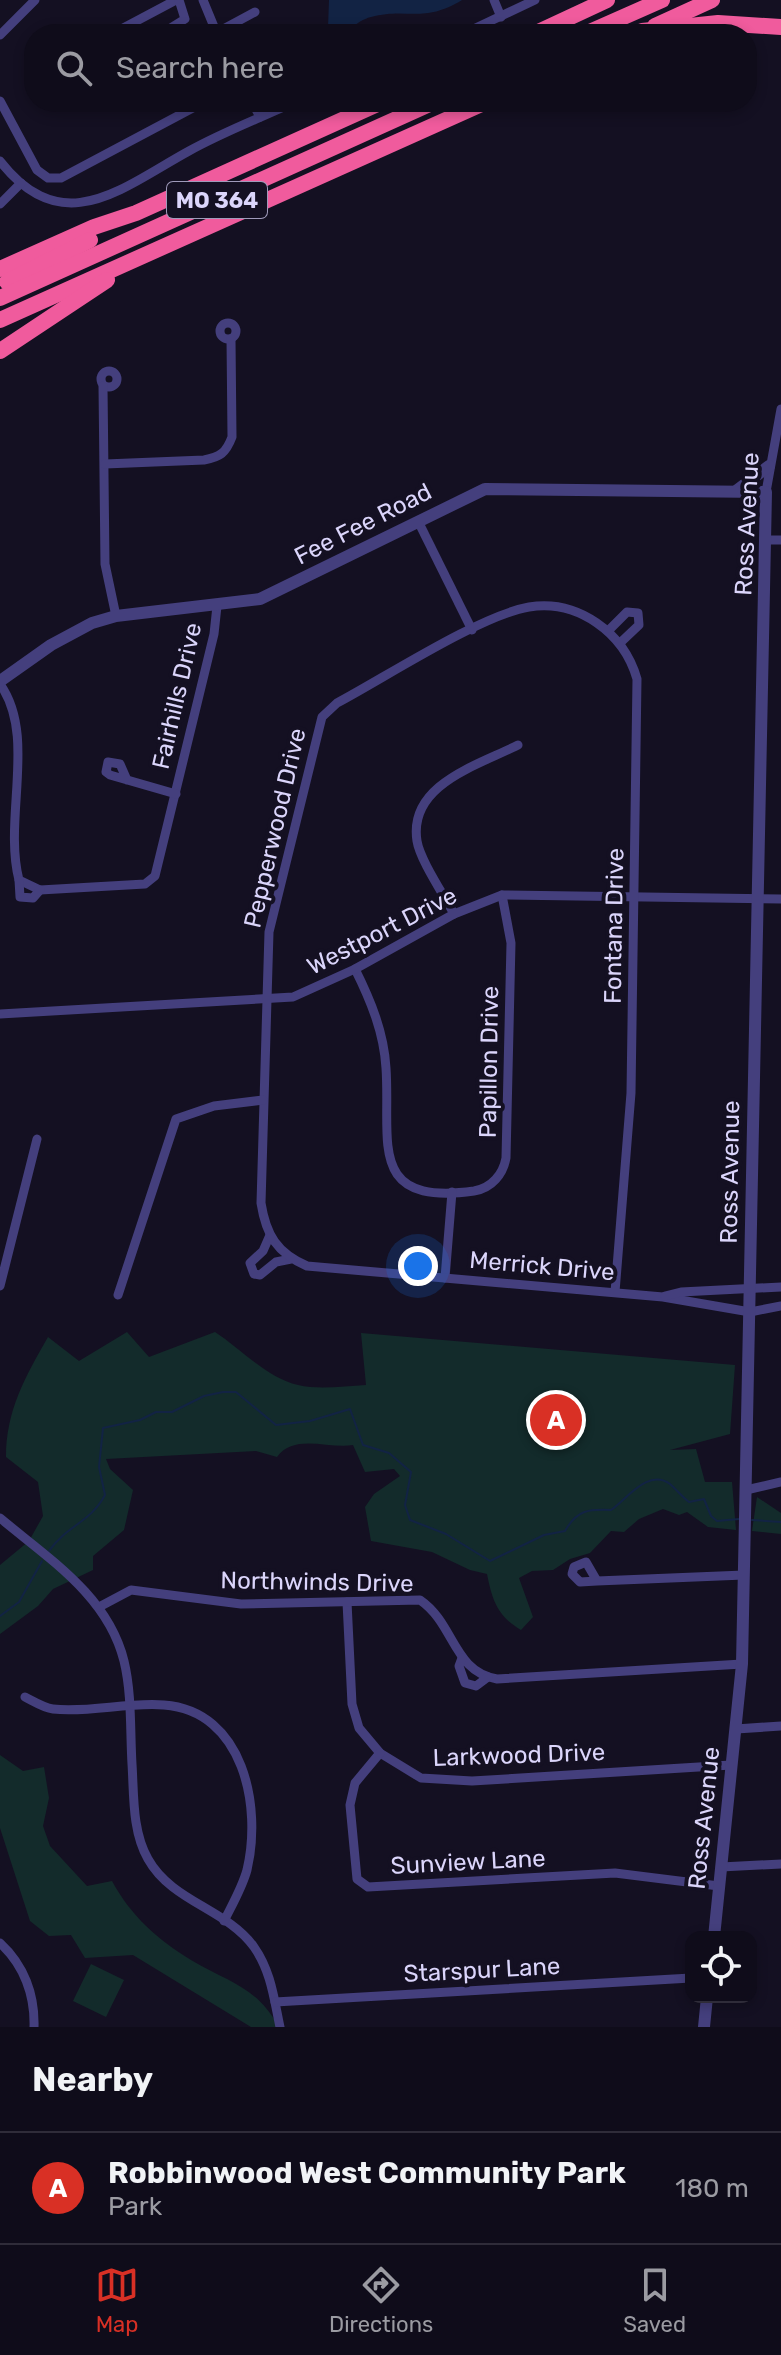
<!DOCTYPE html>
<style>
:root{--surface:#0f0c1a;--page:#1d1a27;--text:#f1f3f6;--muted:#9b9ba2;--line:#2f2c39;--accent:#d93025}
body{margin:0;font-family:Rubik,sans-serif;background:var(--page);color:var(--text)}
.controls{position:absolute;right:24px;bottom:24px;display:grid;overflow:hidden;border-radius:16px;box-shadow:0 4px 12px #0003}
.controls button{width:72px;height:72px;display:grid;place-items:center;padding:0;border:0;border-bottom:2px solid var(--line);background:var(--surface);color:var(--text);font:40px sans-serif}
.you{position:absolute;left:418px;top:1266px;width:28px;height:28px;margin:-20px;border:6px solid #fff;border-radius:50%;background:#1a73e8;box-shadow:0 0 0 12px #1a73e833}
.badge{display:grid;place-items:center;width:52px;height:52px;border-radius:50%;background:var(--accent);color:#fff;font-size:26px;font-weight:700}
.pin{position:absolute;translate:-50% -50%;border:4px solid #fff;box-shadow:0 2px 8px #0006}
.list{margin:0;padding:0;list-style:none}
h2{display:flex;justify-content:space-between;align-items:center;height:104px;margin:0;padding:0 32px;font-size:34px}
h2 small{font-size:26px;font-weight:400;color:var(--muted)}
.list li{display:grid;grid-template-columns:52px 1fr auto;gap:24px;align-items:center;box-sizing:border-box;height:112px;padding:0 32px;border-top:2px solid var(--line)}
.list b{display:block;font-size:30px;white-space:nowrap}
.list p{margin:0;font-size:26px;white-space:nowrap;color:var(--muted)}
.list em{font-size:26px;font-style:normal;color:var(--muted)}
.icon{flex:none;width:44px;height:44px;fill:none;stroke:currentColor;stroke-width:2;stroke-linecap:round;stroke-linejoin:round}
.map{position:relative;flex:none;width:781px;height:2027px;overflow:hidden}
.search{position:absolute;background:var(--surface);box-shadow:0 4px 12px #0003;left:24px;right:24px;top:24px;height:88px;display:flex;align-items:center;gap:20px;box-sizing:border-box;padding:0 28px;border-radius:32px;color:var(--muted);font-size:30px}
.sheet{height:216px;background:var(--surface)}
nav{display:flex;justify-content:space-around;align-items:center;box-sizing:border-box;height:112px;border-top:2px solid var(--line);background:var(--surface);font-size:22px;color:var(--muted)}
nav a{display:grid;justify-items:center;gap:4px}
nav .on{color:var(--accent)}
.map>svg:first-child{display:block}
.green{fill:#132b2b}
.water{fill:#122344}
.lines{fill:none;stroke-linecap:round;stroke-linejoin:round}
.stream{stroke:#122344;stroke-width:2}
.minor{stroke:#443f7d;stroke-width:9}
.tertiary{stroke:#443f7d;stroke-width:12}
.motorway{stroke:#f05b9d;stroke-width:16}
.labels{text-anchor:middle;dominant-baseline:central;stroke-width:8;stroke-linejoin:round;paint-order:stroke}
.shield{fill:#141022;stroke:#9f9aba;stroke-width:2}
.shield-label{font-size:22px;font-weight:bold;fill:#dbd5fb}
.street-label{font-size:24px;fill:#dbd5fb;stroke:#141022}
</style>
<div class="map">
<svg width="781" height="2027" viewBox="0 0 781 2027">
<rect width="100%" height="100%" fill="#141022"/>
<!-- green -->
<g class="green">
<path d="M127,1332L149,1357L215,1332C241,1349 267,1378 298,1385C319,1390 345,1386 366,1385L361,1333L735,1365L730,1434L670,1450L696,1449L705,1482H732L736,1530L708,1527L687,1512L679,1515L663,1509L639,1519L624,1532L611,1531L590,1553L570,1559L553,1570L532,1571L519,1578L533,1617L521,1630C497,1616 492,1599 487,1574L470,1570L432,1552L371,1541L365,1507L374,1494L400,1476L394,1469L365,1472L353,1445C328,1449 294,1433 277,1457L256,1451L106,1459L110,1469L133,1490L124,1530L93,1556V1570L53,1589L38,1606L0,1634V1565L29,1541L43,1516L38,1482L6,1457C6,1411 25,1377 48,1337L79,1361Z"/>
<path d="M757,1497L781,1513V1534L752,1531Z"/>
<path d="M0,1755L23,1771L44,1767L49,1798L43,1826L50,1846L87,1886L112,1881C131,1916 157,1939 191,1960C229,1983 255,1985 279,2027H251L133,1955L85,1958L71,1935L49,1936L30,1921L0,1828Z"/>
<path d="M91,1964L124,1980L106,2017L73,2001Z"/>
</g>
<!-- water -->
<path class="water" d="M329,0H462C423,24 407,7 371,17C355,21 349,34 333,34L328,28Z"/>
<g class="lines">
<!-- stream -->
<g class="stream">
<path d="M752,1520L781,1522"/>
<path d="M49,1551C67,1525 90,1523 105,1495L99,1467L103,1428L140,1420L156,1412H172L204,1396L223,1392H236L276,1425L310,1421L350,1409L363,1445L389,1453L411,1472L405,1505L410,1520L446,1534L490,1561L544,1535L565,1531C577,1510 588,1509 611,1510C627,1499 648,1468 670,1484C677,1490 682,1497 689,1502L704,1499L711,1516L717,1521L739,1519"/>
<path d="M0,1616L19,1602L42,1561"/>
</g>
<!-- minor -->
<g class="minor">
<path d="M203,0L217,34"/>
<path d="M494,0L501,17"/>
<path d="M216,33L255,12"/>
<path d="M112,34L176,0"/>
<path d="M161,34L185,19L179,0"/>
<path d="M463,34L535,0"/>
<path d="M0,35L35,0"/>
<path d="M0,101L37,170L48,178H61L204,102"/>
<path d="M252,102L260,117"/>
<path d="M0,161C63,242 123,187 189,151C223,132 260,118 295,102"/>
<path d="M0,204L21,183"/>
<circle cx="228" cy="331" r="8"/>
<circle cx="109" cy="379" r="8"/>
<path d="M103,386L105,564L116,616"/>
<path d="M105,464L204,460C220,457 226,453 232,437L231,339"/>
<path d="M766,492L781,409"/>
<path d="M418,521L472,630"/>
<path d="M765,540H781"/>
<path d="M608,631L627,612L638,613L639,625L620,643"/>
<path d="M0,684C37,736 3,818 19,880L40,890L145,884L155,876L214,634L217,606"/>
<path d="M127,780L120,764L108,762L106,772L110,775L176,794"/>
<path d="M19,880L20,897L33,898L40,890"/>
<path d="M454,914C444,895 420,860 417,841C408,784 479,765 518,745"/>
<path d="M355,969C371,1001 384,1033 386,1068C391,1141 366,1206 474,1191C492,1188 503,1174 506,1158L511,943L502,895"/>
<path d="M0,1014L293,997L355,969L454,914L502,895L781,899"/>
<path d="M270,1235L263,1251L250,1263L254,1274L260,1275L276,1262L291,1259"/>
<path d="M445,1278L452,1192"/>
<path d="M0,1286L37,1139"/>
<path d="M615,1292L631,1093L637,679C624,633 578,599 529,607C479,616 386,677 337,703L322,717L269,932L261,1203C266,1235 277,1253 307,1266L663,1297L750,1312L781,1306"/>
<path d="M118,1295L176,1119L214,1106L263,1100"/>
<path d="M665,1296L681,1292L781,1287"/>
<path d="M746,1490L781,1482"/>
<path d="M0,1518C49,1559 108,1596 124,1661C132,1694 130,1731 132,1764C134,1795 132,1831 148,1859C172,1902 227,1909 254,1947C271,1971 274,1999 280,2027"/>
<path d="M597,1581L580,1582L572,1574L574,1567L586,1562L597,1581L744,1575"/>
<path d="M347,1602L352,1704L359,1728L380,1753L421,1778L472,1781L731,1765"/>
<path d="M99,1607L131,1590L241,1604L420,1600C455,1624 453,1672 497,1679L742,1664"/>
<path d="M462,1658L459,1666L465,1683L476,1686L488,1677"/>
<path d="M25,1697C33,1701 44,1708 53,1709C89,1713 127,1702 164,1705C244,1711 262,1807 247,1870C242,1888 232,1905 224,1921"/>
<path d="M736,1729L781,1726"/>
<path d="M380,1753L355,1783L350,1805L357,1879L368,1887L615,1873L719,1886"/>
<path d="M721,1867L781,1864"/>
<path d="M0,1943C24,1965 35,1995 34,2027"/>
<path d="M275,2002L691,1978"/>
</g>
<!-- tertiary -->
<g class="tertiary">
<path d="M736,491L769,466"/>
<path d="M0,681L51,645L92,623L116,616L260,599L485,489L766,492L742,1664L714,1937"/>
<path d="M704,2027L707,1997"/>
</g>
<!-- motorway -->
<g class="motorway">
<path d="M655,26L712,0"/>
<path d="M642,31L718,23L781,27"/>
<path d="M534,34L607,0"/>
<path d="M585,34L662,0"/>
<path d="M0,269L94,227L136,213L382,102"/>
<path d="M7,282L90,240"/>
<path d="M0,298L434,102"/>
<path d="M0,320L486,102"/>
<path d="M0,351L107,280"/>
</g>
</g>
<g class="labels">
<!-- shield labels -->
<rect class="shield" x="167" y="182" width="100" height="36" rx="6"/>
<g class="shield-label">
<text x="217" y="200">MO 364</text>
</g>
<!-- street labels -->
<g class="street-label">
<text transform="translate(363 524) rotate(-27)">Fee Fee Road</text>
<text transform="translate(747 524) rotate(-87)">Ross Avenue</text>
<text transform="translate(177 696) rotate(-77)">Fairhills Drive</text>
<text transform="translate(275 828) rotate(-77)">Pepperwood Drive</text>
<text transform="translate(614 926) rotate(-89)">Fontana Drive</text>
<text transform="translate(382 931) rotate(-27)">Westport Drive</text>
<text transform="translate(489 1062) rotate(-89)">Papillon Drive</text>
<text transform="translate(730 1172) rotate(-89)">Ross Avenue</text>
<text transform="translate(542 1266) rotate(5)">Merrick Drive</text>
<text transform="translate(317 1582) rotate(1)">Northwinds Drive</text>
<text transform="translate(519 1755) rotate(-2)">Larkwood Drive</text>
<text transform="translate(704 1818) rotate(-84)">Ross Avenue</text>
<text transform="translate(468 1862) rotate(-3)">Sunview Lane</text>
<text transform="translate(482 1970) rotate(-3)">Starspur Lane</text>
</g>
</g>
</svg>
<div class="controls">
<button><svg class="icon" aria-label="locate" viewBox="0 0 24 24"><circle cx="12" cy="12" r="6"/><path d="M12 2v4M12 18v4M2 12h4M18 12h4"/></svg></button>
</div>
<div class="you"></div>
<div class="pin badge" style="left:556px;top:1420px">A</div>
<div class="search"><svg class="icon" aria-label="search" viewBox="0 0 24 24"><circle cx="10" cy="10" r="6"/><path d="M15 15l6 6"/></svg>Search here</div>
</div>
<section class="sheet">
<h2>Nearby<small></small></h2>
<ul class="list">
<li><span class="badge">A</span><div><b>Robbinwood West Community Park</b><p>Park</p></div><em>180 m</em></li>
</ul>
</section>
<nav>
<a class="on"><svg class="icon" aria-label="map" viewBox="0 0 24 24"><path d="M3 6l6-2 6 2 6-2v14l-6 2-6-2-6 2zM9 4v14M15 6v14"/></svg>Map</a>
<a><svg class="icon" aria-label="directions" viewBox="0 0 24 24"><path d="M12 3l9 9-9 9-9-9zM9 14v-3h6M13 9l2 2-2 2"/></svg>Directions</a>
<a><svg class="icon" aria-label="saved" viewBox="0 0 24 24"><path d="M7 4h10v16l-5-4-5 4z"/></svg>Saved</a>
</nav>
